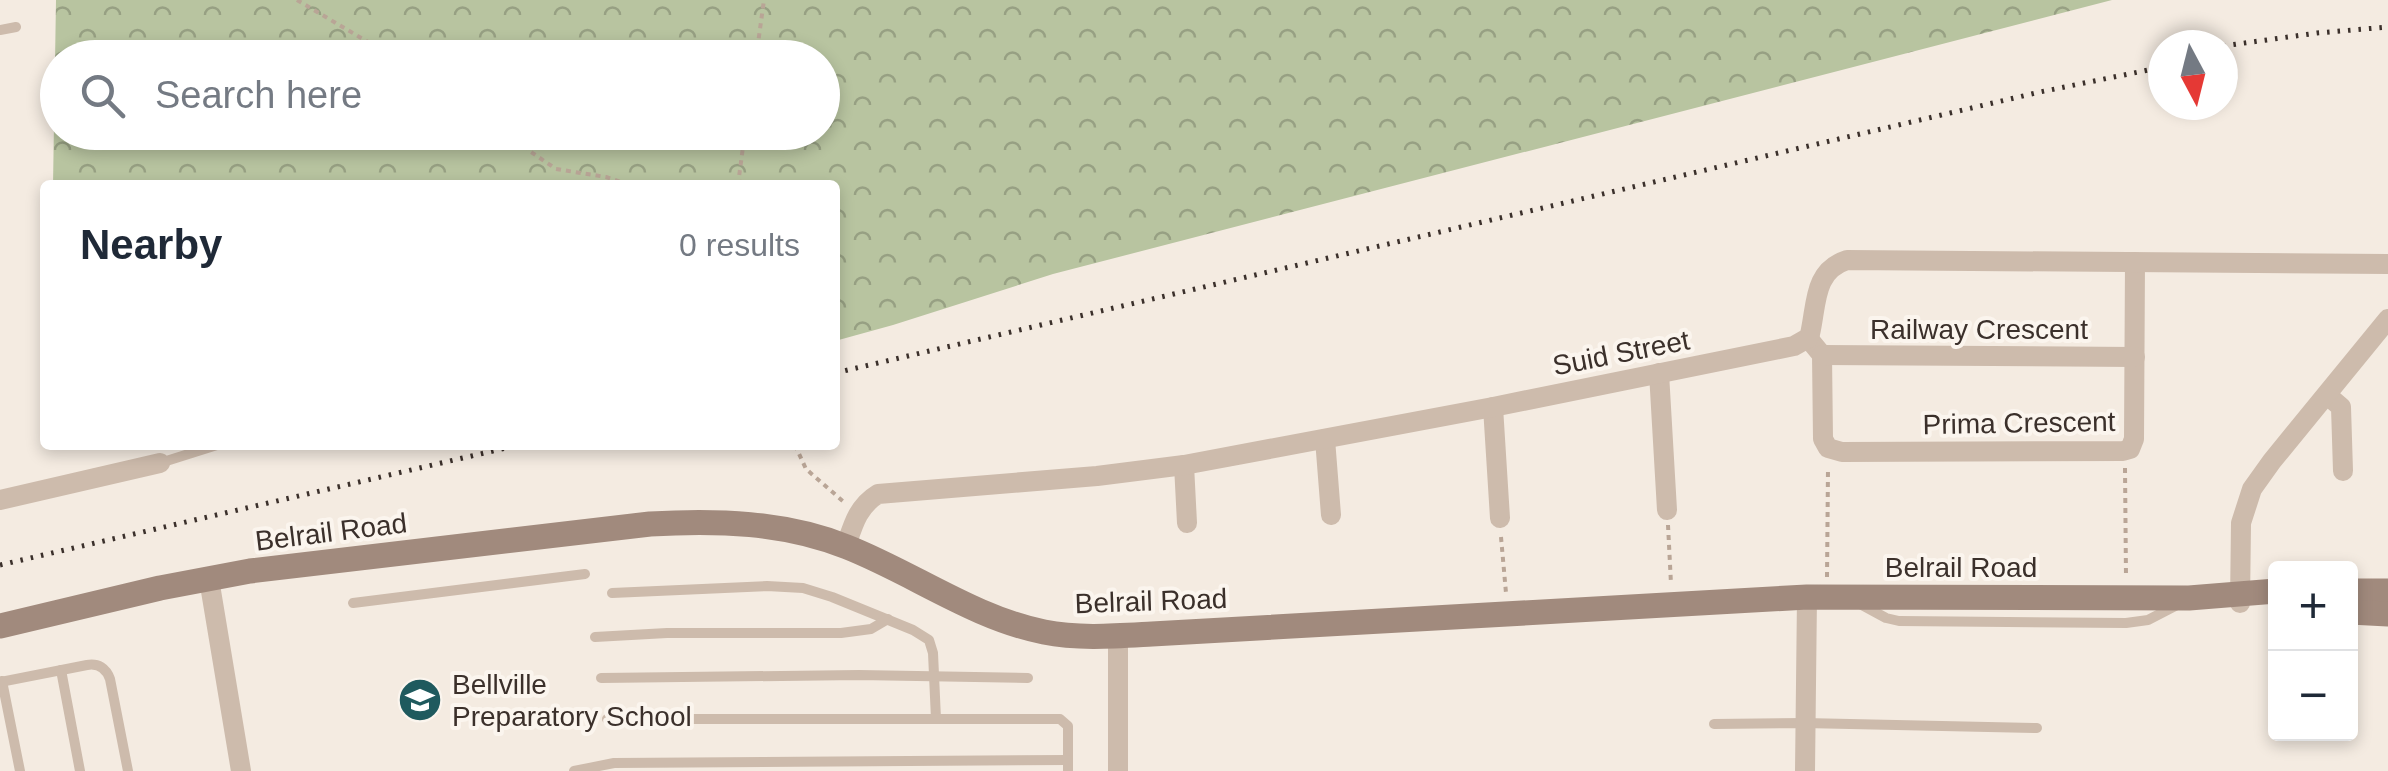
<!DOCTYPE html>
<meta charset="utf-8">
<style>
:root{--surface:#fff;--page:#f6f6f7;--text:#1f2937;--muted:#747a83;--line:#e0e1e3}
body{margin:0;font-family:Helvetica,sans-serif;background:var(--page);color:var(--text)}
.controls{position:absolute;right:30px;bottom:30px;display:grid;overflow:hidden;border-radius:10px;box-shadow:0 5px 15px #0003}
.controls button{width:90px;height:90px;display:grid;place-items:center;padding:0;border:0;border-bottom:2px solid var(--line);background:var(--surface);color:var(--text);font:50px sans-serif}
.compass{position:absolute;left:2148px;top:30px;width:90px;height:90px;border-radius:50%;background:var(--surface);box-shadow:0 5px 15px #0003;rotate:173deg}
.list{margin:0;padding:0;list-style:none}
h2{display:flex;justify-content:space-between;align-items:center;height:130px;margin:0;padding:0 40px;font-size:42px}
h2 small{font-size:32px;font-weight:400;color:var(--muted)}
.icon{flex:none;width:55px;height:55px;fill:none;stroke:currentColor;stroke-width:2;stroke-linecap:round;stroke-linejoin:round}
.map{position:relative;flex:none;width:2388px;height:771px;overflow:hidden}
.search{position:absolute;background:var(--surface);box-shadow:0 5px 15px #0003;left:40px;top:40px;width:800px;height:110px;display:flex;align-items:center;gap:25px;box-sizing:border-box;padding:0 35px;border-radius:55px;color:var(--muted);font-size:38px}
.panel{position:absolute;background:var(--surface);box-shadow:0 5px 15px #0003;left:40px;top:180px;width:800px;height:270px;border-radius:10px}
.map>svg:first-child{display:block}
.park{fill:url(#park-crowns);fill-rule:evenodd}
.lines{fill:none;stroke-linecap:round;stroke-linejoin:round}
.path{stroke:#b9a596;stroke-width:4;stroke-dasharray:5 5;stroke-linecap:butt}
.lane{stroke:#cdbbac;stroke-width:10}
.street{stroke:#cdbbac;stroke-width:20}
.secondary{stroke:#a18a7d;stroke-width:25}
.rail{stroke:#3b302b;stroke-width:5;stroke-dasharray:2.5 8;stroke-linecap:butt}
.labels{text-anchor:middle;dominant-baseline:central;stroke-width:8;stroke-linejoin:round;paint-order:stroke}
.street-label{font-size:28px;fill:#3b302b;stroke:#fbf5ee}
.poi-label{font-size:28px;fill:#3b302b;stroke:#fbf5ee;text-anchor:start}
</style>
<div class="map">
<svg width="2388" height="771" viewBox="0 0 2388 771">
<defs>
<pattern id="park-crowns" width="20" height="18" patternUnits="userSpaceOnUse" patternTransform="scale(2.5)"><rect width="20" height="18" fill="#b8c4a0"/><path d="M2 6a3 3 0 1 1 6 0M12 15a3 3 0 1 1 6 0" fill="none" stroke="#97a083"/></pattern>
</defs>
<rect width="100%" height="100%" fill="#f4ebe1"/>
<!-- park -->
<path class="park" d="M56,0H2112L1053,274L893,325L835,341V185H53ZM58,58H822V132H58Z"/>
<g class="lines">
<!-- path -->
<g class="path">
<path d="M297,0L395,58"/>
<path d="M756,58L764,0"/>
<path d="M509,132L531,152L556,169L606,177L630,185"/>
<path d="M740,185L739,177L745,132"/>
<path d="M795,445L806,469L845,503"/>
<path d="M2125,468L2126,578"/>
<path d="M1668,525L1671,584"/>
<path d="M1501,537L1506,593"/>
<path d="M1827,577L1828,468"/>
</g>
<!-- lane -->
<g class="lane">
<path d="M0,30L16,27"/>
<path d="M160,463L217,445"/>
<path d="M612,593L767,586L803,588L832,597L913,630L929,640L933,653L936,719"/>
<path d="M353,603L585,574"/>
<path d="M1862,605L1886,618L1899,621L2126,623L2148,620L2177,605"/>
<path d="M595,637L667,633H841L871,629L888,619"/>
<path d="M61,670L80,771"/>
<path d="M601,678L859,675L1028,678"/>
<path d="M2,681L20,771"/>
<path d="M0,682L87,665C98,663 106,668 110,679L128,771"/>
<path d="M607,719H1060L1068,726V771"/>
<path d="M1714,724L1804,723L2037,728"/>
<path d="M574,771L614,763L1068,760"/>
</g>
<!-- street -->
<g class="street">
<path d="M1808,338L1822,355L1823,439L1828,448L1842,452L2123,451L2130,449L2134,439L2135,262"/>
<path d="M1822,355L2135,357"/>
<path d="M1659,373L1667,510"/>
<path d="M2327,395L2341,407L2343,471"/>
<path d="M1493,407L1500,518"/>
<path d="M1325,439L1331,515"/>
<path d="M1184,465L1187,523"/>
<path d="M0,500L160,463"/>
<path d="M846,546C853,525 858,506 878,494L1097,476L1184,465L1493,407L1794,346L1808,338L1810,334C1817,304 1813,271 1847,260L2388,264"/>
<path d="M209,579L241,771"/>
<path d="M2240,603L2241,523L2252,489L2272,461L2388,319"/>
<path d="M1118,771V636"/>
<path d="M1805,771L1807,597"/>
</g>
<!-- secondary -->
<g class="secondary">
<path d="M2350,591H2388"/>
<path d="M2350,612L2388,614"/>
<path d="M0,626L160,588L250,571L650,524C716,520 785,522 847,547C913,573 974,618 1044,632C1079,639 1116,636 1152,634L1807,597L2189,598L2276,591"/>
</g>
<!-- rail -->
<g class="rail">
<path d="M2223,46L2317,33L2388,27"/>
<path d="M835,373L2040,92L2163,67"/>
<path d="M0,565L519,445"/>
</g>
</g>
<!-- icons -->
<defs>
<g id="school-disc" transform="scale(2.25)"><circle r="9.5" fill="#1f5a5e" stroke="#fbf5ee"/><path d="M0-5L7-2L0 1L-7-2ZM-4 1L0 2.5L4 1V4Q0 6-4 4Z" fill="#fff"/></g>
</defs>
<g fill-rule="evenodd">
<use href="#school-disc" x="420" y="700"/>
</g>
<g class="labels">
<!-- street labels -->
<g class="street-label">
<text x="1979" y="329">Railway Crescent</text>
<text transform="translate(1621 353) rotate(-11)">Suid Street</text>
<text transform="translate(2019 423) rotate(-1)">Prima Crescent</text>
<text transform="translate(331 532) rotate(-7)">Belrail Road</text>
<text x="1961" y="567">Belrail Road</text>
<text transform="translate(1151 601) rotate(-2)">Belrail Road</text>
</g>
<!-- poi labels -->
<g class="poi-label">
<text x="452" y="684">Bellville<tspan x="452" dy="32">Preparatory School</tspan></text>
</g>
</g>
</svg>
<div class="controls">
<button>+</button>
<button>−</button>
</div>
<svg class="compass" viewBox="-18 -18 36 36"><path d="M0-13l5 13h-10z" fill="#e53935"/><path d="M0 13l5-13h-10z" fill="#747a83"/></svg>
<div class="search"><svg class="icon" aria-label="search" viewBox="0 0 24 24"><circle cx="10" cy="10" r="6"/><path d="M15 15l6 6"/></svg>Search here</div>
<section class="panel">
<h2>Nearby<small>0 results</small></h2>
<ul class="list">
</ul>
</section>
</div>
